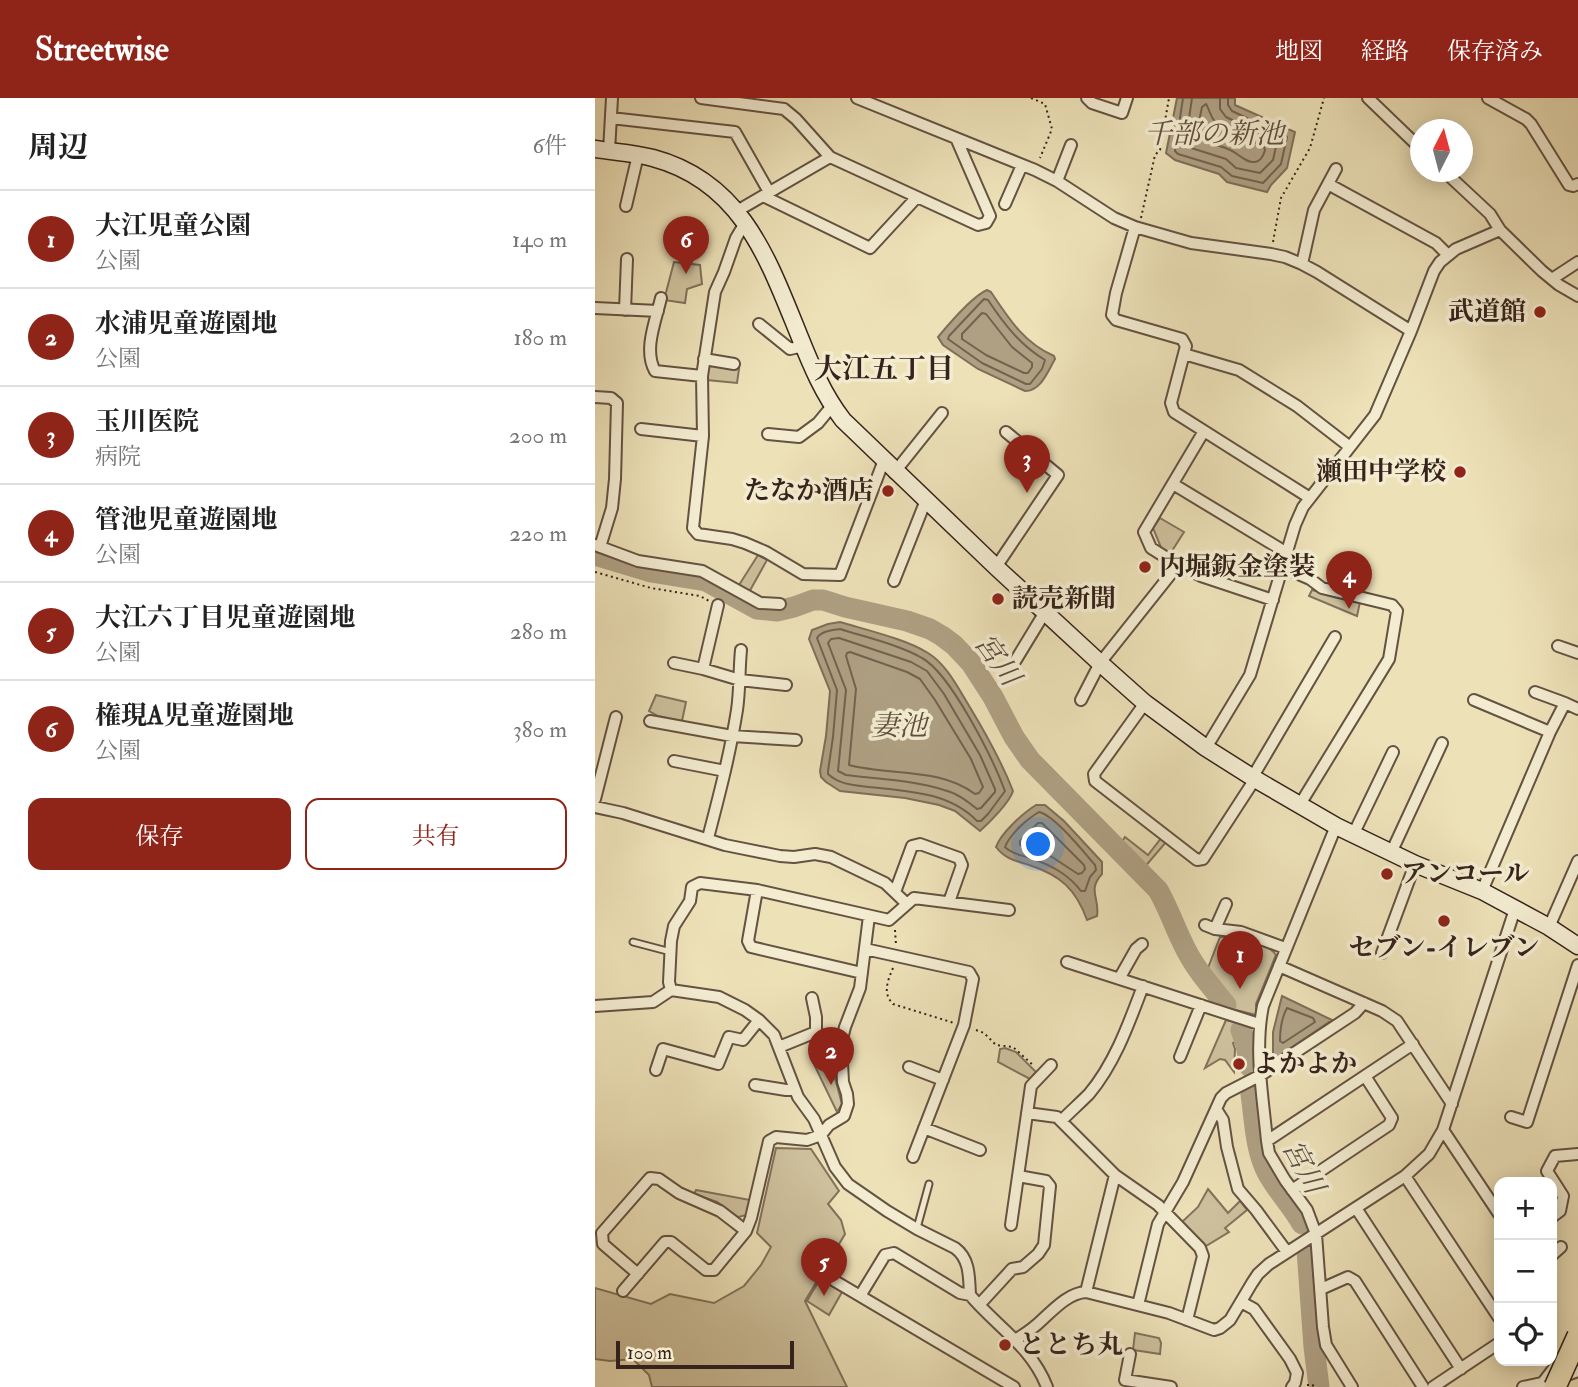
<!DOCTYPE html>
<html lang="ja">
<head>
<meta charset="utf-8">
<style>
  body { margin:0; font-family:"IM FELL Double Pica","Noto Serif JP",serif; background:#f2f2f2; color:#222 }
  .controls { position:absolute; right:21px; bottom:21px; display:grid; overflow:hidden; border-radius:14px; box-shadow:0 4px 18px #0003 }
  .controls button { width:63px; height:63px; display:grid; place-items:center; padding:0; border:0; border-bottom:2px solid #e0e0e0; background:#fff; color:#222; font:35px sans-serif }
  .compass { position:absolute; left:815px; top:21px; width:63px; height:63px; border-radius:50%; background:#fff; box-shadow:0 4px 18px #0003; rotate:6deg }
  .scale { position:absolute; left:21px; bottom:18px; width:178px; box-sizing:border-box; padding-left:7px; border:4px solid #36231b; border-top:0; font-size:19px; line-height:24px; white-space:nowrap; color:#36231b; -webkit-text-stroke:5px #f3ecd1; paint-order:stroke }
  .you { position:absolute; left:444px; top:747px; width:24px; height:24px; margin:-18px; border:5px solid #fff; border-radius:50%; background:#1a73e8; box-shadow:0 0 0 10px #1a73e833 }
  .badge { display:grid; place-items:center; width:46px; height:46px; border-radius:50%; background:#8f2418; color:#fff; font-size:23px; font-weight:700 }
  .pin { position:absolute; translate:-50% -58px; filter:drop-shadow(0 2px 4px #0008) }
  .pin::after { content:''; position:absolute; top:37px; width:24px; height:21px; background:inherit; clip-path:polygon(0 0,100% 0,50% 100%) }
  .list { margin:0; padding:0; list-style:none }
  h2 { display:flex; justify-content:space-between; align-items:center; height:91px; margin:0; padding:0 28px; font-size:30px }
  h2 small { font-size:23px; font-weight:400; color:#767676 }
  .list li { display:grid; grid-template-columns:46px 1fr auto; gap:21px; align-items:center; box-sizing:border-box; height:98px; padding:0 28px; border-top:2px solid #e0e0e0 }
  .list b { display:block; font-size:26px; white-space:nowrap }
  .list p { margin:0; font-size:23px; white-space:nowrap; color:#767676 }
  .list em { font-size:23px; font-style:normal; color:#767676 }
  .actions { display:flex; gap:14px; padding:21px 28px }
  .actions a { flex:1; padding:16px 0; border:2px solid #8f2418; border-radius:14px; text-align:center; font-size:24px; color:#8f2418 }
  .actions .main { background:#8f2418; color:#fff }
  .icon { flex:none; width:38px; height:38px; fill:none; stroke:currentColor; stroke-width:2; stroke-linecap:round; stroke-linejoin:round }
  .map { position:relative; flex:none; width:983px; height:1289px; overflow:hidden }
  header { display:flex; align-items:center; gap:42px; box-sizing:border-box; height:98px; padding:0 35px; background:#8f2418; color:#fff }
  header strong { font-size:33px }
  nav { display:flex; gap:38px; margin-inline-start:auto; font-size:24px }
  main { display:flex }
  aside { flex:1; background:#fff }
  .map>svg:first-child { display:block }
  .green { fill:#cec19d; stroke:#82725c; stroke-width:2 }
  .water { fill:#afa083; stroke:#7f6e59; stroke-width:2 }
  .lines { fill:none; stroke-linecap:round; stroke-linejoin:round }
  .shore { stroke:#72624f; stroke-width:2 }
  .river { stroke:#afa083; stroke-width:21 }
  .lane-casing { stroke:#645242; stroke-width:9 }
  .street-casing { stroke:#645242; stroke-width:14 }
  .secondary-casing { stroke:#36231b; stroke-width:19 }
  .path { stroke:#36231b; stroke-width:2; stroke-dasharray:2 3.5; stroke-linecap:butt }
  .lane { stroke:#f3ecd1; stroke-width:5 }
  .street { stroke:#f3ecd1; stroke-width:10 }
  .secondary { stroke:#f3ecd1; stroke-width:16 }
  .highway-bridge-casing { stroke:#36231b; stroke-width:24; stroke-linecap:butt }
  .highway-bridge { stroke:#ede1b8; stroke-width:21 }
  .poi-dot { fill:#8f2418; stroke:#f3ecd1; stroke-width:2.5 }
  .labels { text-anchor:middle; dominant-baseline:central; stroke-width:7; stroke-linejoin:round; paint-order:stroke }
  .poi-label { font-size:26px; font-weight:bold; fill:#36231b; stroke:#f3ecd1; text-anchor:start }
  .water-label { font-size:28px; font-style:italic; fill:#604f3f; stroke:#f3ecd1 }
  .neighbourhood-label { font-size:28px; font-weight:bold; fill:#36231b; stroke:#f3ecd1 }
</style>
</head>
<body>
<header>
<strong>Streetwise</strong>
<nav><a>地図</a><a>経路</a><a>保存済み</a></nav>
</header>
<main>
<aside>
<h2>周辺<small>6件</small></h2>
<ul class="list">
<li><span class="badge">1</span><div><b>大江児童公園</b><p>公園</p></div><em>140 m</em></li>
<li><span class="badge">2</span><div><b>水浦児童遊園地</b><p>公園</p></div><em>180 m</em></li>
<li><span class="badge">3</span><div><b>玉川医院</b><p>病院</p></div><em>200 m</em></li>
<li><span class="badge">4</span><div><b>管池児童遊園地</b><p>公園</p></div><em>220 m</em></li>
<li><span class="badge">5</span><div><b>大江六丁目児童遊園地</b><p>公園</p></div><em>280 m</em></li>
<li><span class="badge">6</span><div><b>権現A児童遊園地</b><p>公園</p></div><em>380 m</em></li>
</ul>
<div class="actions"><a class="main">保存</a><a>共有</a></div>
</aside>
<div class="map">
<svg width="983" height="1289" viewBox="0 0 983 1289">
  <rect width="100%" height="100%" fill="#ede1b8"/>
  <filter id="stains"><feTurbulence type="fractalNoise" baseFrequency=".00286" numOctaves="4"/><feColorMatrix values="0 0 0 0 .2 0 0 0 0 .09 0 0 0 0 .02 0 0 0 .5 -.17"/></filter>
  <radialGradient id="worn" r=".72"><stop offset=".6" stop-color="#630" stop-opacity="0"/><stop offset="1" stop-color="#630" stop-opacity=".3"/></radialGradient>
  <path class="green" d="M79 164 105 167 107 186 92 191 90 205 69 202Z
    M114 266 144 271 142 285 112 282Z
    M565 420 589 434 575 456 567 452 558 430Z
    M163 457 172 462 153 496 144 487Z
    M717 492 765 504 762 518 714 498Z
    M61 597 91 604 87 623 63 618 54 613Z
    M530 739 553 757 567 739 572 743 548 771 523 749Z
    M625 839C641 840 672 843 681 857L661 906V917L637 911 611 875Z
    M631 922 639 924 646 941 638 945 640 951 639 974 630 962 625 961 610 970Z
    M240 949V980L247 1006 242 1014 216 960Z
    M410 950 421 954 441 974 435 981 403 964 405 951Z
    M181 1050 216 1051 244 1093 233 1106 246 1122 250 1136 210 1203 252 1289H57L54 1277 38 1261 15 1263 0 1261V1190L56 1206 75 1196 119 1205 149 1188 166 1167 176 1149 162 1135Z
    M613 1091 633 1115 645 1103 652 1112 630 1130 634 1134 611 1148 587 1124 603 1109Z
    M101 1092 155 1102 152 1117 143 1119 122 1104 99 1096Z
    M225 1181 247 1194 234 1217 212 1203Z
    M540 1235 564 1240 566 1245 565 1256 538 1252Z"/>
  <path class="water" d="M582 0H640V7L700 34 692 70 676 87 672 94 632 84 624 76 580 62 571 55Z
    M392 192 396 194C414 221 429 245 459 258L460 261C453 273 446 293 430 293L383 271 348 247 343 239C353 227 378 198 392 192Z
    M245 524C271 532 311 541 333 555 351 566 362 588 373 606 390 634 406 662 418 693 415 704 394 725 385 733L360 713 344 707 310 700 245 693 231 684 226 679 225 673 231 638 235 593 214 541 217 532 233 526Z
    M441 707H450L469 723 507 764V776C492 792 505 800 502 818L492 822C481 791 465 777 434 767 421 763 410 761 401 749 406 735 428 715 441 707Z
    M687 898 737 922 678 962V934Z"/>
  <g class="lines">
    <path class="shore" d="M588 0 580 53 583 56 626 69 637 78 668 85 686 66 692 39 637 13 633 7V0
      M597 0 590 48 631 61 641 70 665 75 678 62 682 44 631 19 625 11V0
      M611 6C614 11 615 16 618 21 627 34 655 42 669 49L670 52C669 56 666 63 660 64 650 65 643 55 635 52 625 47 613 45 602 41L601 38 607 9Z
      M389 201 393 202C409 226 425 247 450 262L447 271 435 286H431L387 265 353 241 354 238Z
      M387 215 391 216 417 249 437 265V269L433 275H429L391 257 367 241V236Z
      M245 531C270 539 305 547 327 560 356 576 398 661 410 693L393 716 386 723H382C354 694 312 693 274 689 259 687 245 687 233 676V673L238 639 242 592 222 540C226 533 237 532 245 531Z
      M244 540 316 564 332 573 349 596 385 657 400 691V694L386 710 382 711C372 703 362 695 349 692 318 682 283 681 251 677L243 673 251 592 233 545 236 541Z
      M255 554 312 574 325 581 340 602 376 661 388 689 384 695 380 696C344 669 295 678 254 667L261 591 251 558 252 555Z
      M444 714C460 718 488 753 500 767L501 772 495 779 490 793H486C473 776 456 767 435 760 426 757 417 756 410 749 415 736 432 721 444 714Z
      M443 725H447L489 767 490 771 487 775 483 776 457 759 425 747V743Z
      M692 910 718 920 720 924 688 945 685 943C685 932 687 919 692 910Z"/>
    <path class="river" d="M0 457 56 474 111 483 162 511 182 513 199 509 218 502H228L250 509 312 523 335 531 347 538 359 547 376 565 398 599 419 639 435 662 563 792C577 816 584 844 600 867 609 881 621 894 631 907
      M646 932 651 947 655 969
      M656 997C660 1023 660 1052 673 1076 683 1094 697 1108 707 1126
      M712 1152 719 1249 724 1289"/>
    <defs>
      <path id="lane" d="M38 844 76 854
        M322 1130 334 1086"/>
      <path id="street" d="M106 0 189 11 201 21 235 59 383 127 391 125 395 118 361 40
        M262 0 440 72 462 83 519 120 540 129 596 145 676 156 690 159 707 166 722 174 816 233
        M492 0 497 5 527 15 532 0
        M773 0 825 50
        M893 0 931 21 936 26 974 87 978 88 983 86
        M16 20 140 34 174 94
        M14 53 17 0
        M850 74 895 116 905 132
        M462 83 476 47
        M733 86 841 145 853 157
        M168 98 275 150 322 99
        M410 106 427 67
        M31 108 43 57
        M142 113 235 59
        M150 125 141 140 129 174 120 194 107 278 108 338 98 430 103 436 137 441 150 445 171 454 208 476 245 477 289 362
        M540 129 521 195 517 217 521 222 587 241 591 248 576 305 579 314 715 400
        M707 166 719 112 741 71
        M957 181 983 164
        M66 200C61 222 48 252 60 273L107 278
        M0 210 63 213
        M30 212 32 161
        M164 226 195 251 209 248
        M589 256 644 272 702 308 755 349
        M109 261 139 266
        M0 299 16 300 22 305 20 381 17 410 5 449
        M46 331 108 338
        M609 333 549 434 556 450 583 467 606 478 678 502
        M173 336 204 339 223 325 237 308
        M299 375 347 315
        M578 386 692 455
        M0 447 43 463 107 473 165 505 185 506
        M401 469 463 377 411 334
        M687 469 715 481 727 490 797 507 802 513 794 561 704 708
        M299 483 331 402
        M963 548 983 555
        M79 565 108 571 145 582 191 587
        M419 565 450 514
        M108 571 123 507
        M940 594 970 605
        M486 602 505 565 583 467
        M879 602 955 634
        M550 605 499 676 500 683 602 762 608 761 660 681
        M55 623 137 638 201 642
        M611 650 655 577 700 427 708 409 780 317 816 233 839 173 845 164 861 151 905 132 947 173 964 187 983 198
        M79 663 130 673
        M657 680 740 539
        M0 701 21 619
        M0 709 28 715 130 747 185 758 199 759 220 756 236 759 290 785 312 806
        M741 728 668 908C659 952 668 999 672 1043L674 1055 690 1082 712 1112 721 1136 728 1229 731 1247 757 1289
        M758 737 798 654
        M113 740C124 698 135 656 142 612 145 592 144 572 146 552
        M796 755 847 645
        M162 792 153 843 156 849 267 875
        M887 793 955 634 970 605 983 611
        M300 794 317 748 325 746 364 760 367 767 354 804
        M610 827 620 831 646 834 690 850
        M954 829 983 763
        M620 831 631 806
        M270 851 374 874 378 881 369 927 318 1059
        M787 855 820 766
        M472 864 664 926
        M684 868 787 913 802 923 857 1006
        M524 881 541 851 547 846
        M76 892 74 884 76 843 79 828 95 803 97 789 105 785 162 792 294 822 319 800 414 812
        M0 908 58 904 76 892 124 899 150 912 164 922 179 937 203 999 219 1021 240 1069 253 1086 292 1113 322 1131 360 1150C375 1161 374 1179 375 1197 402 1229 436 1248 452 1289
        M184 949 221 934V919L217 900
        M585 959 606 907
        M314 969 348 982
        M61 972 68 951 123 966 134 939 148 942 164 922
        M160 987 191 992H200
        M621 1011 628 1022 632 1049 643 1091 661 1112 692 1154
        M432 1015 462 1019 520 1077 563 1107 605 1150 608 1158 592 1222
        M916 1019 932 1024 983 867
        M466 1023C475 1014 485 1005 494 996 520 965 534 925 548 888
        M329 1030 385 1052
        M848 1032 904 1116
        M672 1043 818 946
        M810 1078 904 1220
        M697 1092 794 1027 797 1020 770 978
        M761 1110 866 1271
        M957 1119 965 1113 968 1098 952 1073 960 1058 983 1056
        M416 1127 436 988 456 967
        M957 1157 966 1149
        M43 1176 8 1146 7 1135 55 1080 64 1081 84 1095 125 1113 151 1133
        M233 1179 419 1289
        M726 1191 753 1179 760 1183 828 1289
        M28 1193 70 1144H76L111 1172H119L151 1133 156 1120 174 1043 181 1039 212 1042 226 1037 234 1027 249 1018 253 1006 252 996 248 984 246 945 250 929 265 890 274 818
        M491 1194 520 1077
        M265 1198 290 1157 299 1155 365 1195 375 1197
        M646 1204 659 1211 695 1261 702 1275 700 1285 697 1289
        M384 1207 417 1171 428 1169 443 1156 449 1147 455 1088 451 1083 423 1078
        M543 1207 563 1126 588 1084 626 1000 631 995 666 977 760 915 769 905
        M420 1242C430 1236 440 1229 448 1221 460 1210 474 1195 491 1194L574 1215 619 1232 625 1230 635 1222 657 1185 663 1176 674 1166 810 1078 834 1056 848 1032 920 811
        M535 1256 530 1282 576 1289
        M949 1283 962 1266
        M838 1289 904 1245
        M928 1289 956 1283 983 1273"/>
      <path id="secondary" d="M0 51C19 54 39 55 58 60 147 84 173 161 204 237 216 267 228 296 248 322L401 469 505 565 550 605 611 650 660 681 741 728 820 766 887 793 954 829 983 848"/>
    </defs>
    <use href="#lane" class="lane-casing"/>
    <use href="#street" class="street-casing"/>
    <use href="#secondary" class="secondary-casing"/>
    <path class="path" d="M436 0 450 6 457 31 445 60
      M546 120 560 57 565 52 574 0
      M678 144 686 100 715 50 729 0
      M0 474 56 490 105 498 114 503
      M300 832 301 847
      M298 870C293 882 287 895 298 906L359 925
      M381 932 389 935 401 947 418 949 439 968
      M712 1287H718V1289"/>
    <use href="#lane" class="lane"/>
    <use href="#street" class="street"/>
    <use href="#secondary" class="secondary"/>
    <defs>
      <path id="highway-bridge" d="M960 1289 983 1238"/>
    </defs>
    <use href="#highway-bridge" class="highway-bridge-casing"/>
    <use href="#highway-bridge" class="highway-bridge"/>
  </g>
  <g class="poi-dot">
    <circle cx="945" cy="214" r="7"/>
    <circle cx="865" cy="374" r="7"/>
    <circle cx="293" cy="393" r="7"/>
    <circle cx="550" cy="469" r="7"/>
    <circle cx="403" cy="501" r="7"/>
    <circle cx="792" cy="776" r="7"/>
    <circle cx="849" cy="823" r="7"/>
    <circle cx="644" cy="966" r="7"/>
    <circle cx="410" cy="1247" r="7"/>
  </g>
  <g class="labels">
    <g class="poi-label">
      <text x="931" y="214" text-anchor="end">武道館</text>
      <text x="851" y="374" text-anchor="end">瀬田中学校</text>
      <text x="279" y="393" text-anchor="end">たなか酒店</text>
      <text x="564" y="469">内堀鈑金塗装</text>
      <text x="417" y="501">読売新聞</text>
      <text x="806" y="776">アンコール</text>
      <text x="849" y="850" text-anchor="middle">セブン-イレブン</text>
      <text x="658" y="966">よかよか</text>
      <text x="424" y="1247">ととち丸</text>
    </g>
    <g class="water-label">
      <text x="619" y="36">千部の新池</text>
      <text transform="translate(402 562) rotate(54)">宮川</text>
      <text x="304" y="628">妻池</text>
      <text transform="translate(708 1069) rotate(62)">宮川</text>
    </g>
    <g class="neighbourhood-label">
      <text x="289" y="271">大江五丁目</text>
    </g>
  </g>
  <rect width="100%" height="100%" filter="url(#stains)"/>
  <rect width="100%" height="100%" fill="url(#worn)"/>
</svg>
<div class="controls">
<button>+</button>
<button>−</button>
<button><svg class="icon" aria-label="locate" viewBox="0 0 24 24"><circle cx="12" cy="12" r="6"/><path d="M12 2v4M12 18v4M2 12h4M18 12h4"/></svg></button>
</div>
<svg class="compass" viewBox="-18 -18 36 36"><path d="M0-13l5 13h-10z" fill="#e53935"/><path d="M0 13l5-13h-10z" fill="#767676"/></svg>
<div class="scale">100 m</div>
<div class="you"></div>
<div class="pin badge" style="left:645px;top:891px">1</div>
<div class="pin badge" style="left:236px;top:987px">2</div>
<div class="pin badge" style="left:432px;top:395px">3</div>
<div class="pin badge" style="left:754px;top:511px">4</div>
<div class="pin badge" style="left:229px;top:1198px">5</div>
<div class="pin badge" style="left:91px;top:176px">6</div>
</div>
</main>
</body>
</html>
